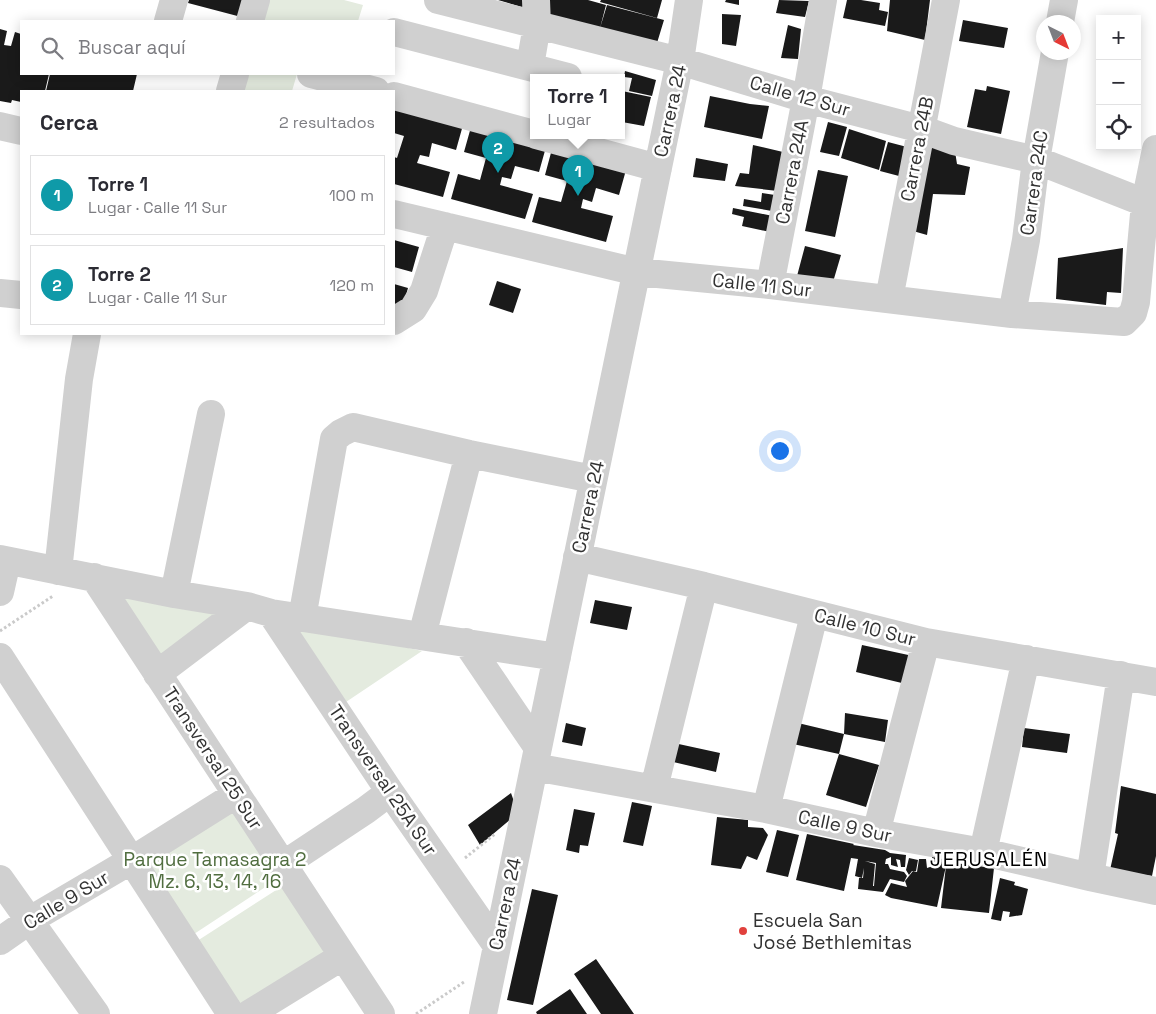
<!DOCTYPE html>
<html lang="es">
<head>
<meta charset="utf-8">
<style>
  body { margin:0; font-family:"Space Grotesk",sans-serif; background:#f2f2f3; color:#2b2b33 }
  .controls { position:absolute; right:15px; top:15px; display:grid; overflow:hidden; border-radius:0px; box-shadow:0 2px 12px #0003 }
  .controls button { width:45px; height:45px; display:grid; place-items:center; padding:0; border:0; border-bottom:1px solid #e1e1e2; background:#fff; color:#2b2b33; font:25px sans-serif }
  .compass { position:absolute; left:1036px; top:15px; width:45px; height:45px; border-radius:50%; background:#fff; box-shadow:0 2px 12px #0003; rotate:138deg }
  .you { position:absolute; left:779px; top:450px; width:18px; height:18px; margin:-12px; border:4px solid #fff; border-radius:50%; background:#1a73e8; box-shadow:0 0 0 8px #1a73e833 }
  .badge { display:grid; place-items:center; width:32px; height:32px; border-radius:50%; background:#0b8043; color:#fff; font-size:16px; font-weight:700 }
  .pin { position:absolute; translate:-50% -41px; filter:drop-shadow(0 1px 2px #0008) }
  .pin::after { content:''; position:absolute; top:26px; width:18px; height:15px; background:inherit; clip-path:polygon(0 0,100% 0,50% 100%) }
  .popup { position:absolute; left:530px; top:74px; width:95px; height:65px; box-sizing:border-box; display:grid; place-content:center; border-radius:0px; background:#fff; filter:drop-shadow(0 1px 4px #0005); font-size:16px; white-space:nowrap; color:#7c7c81 }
  .popup b { font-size:19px; color:#2b2b33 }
  .popup::after { content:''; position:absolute; left:50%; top:100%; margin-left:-10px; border:10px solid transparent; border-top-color:#fff }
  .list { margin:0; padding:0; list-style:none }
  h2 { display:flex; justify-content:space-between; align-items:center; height:65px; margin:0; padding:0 20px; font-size:21px }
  h2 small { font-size:16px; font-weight:400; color:#7c7c81 }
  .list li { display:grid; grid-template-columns:32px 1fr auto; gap:15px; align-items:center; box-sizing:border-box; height:80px; margin:0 10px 10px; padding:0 10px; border:1px solid #e1e1e2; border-radius:0px }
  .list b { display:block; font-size:19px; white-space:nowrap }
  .list p { margin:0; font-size:16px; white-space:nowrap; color:#7c7c81 }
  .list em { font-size:16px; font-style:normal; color:#7c7c81 }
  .icon { flex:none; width:28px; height:28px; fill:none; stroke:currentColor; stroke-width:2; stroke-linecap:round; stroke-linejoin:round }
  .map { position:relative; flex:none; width:1156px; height:1014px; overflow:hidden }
  .search { position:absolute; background:#fff; box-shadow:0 2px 12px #0003; left:20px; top:20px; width:375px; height:55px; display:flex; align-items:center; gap:12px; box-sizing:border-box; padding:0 18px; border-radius:0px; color:#7c7c81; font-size:19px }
  .panel { position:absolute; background:#fff; box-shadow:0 2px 12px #0003; left:20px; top:90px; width:375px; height:245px; border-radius:0px }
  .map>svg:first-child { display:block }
  .green { fill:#e4ebdf }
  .building { fill:#1a1a1a; fill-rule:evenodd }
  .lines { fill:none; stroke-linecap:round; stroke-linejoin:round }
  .path { stroke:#cacaca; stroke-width:3; stroke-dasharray:2.5 2.5; stroke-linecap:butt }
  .minor { stroke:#d0d0d0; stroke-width:28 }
  .poi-dot { fill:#e1413d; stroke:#fff; stroke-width:2 }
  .labels { text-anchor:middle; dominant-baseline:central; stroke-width:5; stroke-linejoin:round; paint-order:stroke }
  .street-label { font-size:19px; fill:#333; stroke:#fff }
  .park-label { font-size:19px; fill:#516e40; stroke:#fff }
  .poi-label { font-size:19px; fill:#333; stroke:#fff; text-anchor:start }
  .neighbourhood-label { font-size:20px; letter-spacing:1px; fill:#000; stroke:#fff }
</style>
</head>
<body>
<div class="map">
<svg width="1156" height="1014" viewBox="0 0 1156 1014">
  <rect width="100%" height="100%" fill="#fff"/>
  <path class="green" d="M269 0H344L363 5 358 21H264Z
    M243 74H297L292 91H238Z
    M113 587 237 608 161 664Z
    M287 621 422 651 343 704Z
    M239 804 285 874 191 936 145 866Z
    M284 885 331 955 239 1013 194 943Z"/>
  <path class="building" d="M189 0H250L245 18 188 3Z
    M498 0H528L525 8Z
    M546 0H588L606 5 600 28 543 13Z
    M601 0H662L657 18 600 2Z
    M726 0H739V5L725 2Z
    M779 0 809 1 805 17 776 13Z
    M847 0H861L880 3 879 10 888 12 885 26 843 18Z
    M890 0H930L925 40 887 31Z
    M607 5 664 20 657 43 600 28Z
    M722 14 741 15 736 46 722 44Z
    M963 20 1008 28 1004 48 959 41Z
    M788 25 801 29 798 59 781 58Z
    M0 29 7 31 4 45 11 46 15 32 21 34V74H49L45 91H21V102L12 100 11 103 0 101Z
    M625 71 656 80 652 96 629 91 632 78 624 77Z
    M50 74H137L133 91H46Z
    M987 86 1010 91 1001 134 967 127 975 89 986 91Z
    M622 91 651 97 644 126 622 122Z
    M710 96 750 104 769 106 762 139 704 127Z
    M394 106 463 125 456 150 432 143 429 157 420 155 417 163 450 172 443 197 394 184V157L397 158 404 136 394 133Z
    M828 122 847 127 839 156 820 152Z
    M471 127 546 147 539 172 515 166 511 179 502 177 500 185 533 194 525 219 451 199 458 174 480 180 486 158 464 152Z
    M849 129 886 141 879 170 841 158Z
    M888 142 907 147 899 176 880 171Z
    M753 145 783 152 778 191 735 186 740 173 749 174Z
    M954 145 957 164 970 167 965 195 933 194 927 235 913 231 925 147Z
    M552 149 626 170 619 195 596 188 592 202 583 199 581 208 613 216 606 242 532 222 539 197 561 202 567 181 545 175Z
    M696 158 728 164 725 181 693 177Z
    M818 170 848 176 835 237 805 231Z
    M762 193 775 195 772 211 743 206 744 199 761 202Z
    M733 208 773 216 770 232 742 226 744 217 732 214Z
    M394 240 419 247 412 272 394 267Z
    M805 246 841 255 833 282 797 276Z
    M1123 248 1121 293 1107 292 1106 305 1056 299 1058 258Z
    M497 281 521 289 513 313 489 305Z
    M394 284 408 288 401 313 394 311Z
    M595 600 632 607 627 630 590 623Z
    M862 645 913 656 906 684 856 672Z
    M845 713 888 720 885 742 844 734 839 754 793 744 798 723 844 734Z
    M566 723 586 728 582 746 562 742Z
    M1024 728 1070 734 1067 753 1022 747Z
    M674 743 720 753 716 772 669 761Z
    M839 754 879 765 866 807 826 795Z
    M1121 786 1156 794V856L1152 876 1110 870 1118 834 1115 833Z
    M511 793 518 813 480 845 468 825Z
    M632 802 652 806 643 846 623 842Z
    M574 809 595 813 588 846 580 845 579 853 566 850Z
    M717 817 748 820V827L763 828 768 835 757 860 747 856 741 869 711 865Z
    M777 830 799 835 788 877 766 872Z
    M807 834 854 844 853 845 885 850 890 853 906 855 905 867H901L900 860 896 859 898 867 891 865V857L886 859 885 864H888L890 869 904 872 907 876 904 882 890 879 883 892 858 889 859 878H863L864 868 862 878 855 876 858 859 851 858 844 891 796 880ZM865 861 876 863 874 886H873L875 864Z
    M933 853 946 856 945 859 947 860V862L994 868 989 913 941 908 946 866 937 907 891 898 885 895 891 883 907 887 905 881 913 871 917 872 919 859H926L927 868 930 867Z
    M909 858 918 860 916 871H911H912L909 875 906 870Z
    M1000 878 1015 882 1014 885 1028 889 1022 915 1009 917 1010 912 1003 911 1001 921 991 919Z
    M532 889 558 895 533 1005 507 1000Z
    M596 959 634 1014H601L574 974Z
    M570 989 587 1014H537L536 1012Z"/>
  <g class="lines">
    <path class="path" d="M0 631 53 596
      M465 858 495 834
      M416 1014 464 982"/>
    <path class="minor" d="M438 0 680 61 806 99 921 129 954 141 1036 160 1145 203 1156 209
      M168 21 174 0
      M250 21 256 0
      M1060 22 1064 0
      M394 32 568 77
      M530 66 537 25 536 0
      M311 74 376 91
      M230 91 235 74
      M394 96 534 134
      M0 126 21 131
      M536 135 658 168
      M394 214 637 272 770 285 1012 314 1124 322 1133 313 1136 302 1145 203 1156 149
      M770 285 806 99 823 0
      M0 293 21 295
      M889 299 946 0
      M1012 314 1026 240 1036 160 1055 52
      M394 321 413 309 424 291 445 226
      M577 557 704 586 926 642 1156 682
      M0 559 174 594 247 606 271 613 557 657
      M58 571 79 379 87 334
      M94 577 381 1014
      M0 592 7 561
      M174 594 211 414
      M271 613 390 792 497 946
      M302 618 334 439 341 433 353 427 469 454 593 479
      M422 636 469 454
      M466 642 538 748
      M0 657 231 1014
      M157 674 247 606
      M534 767 766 809 876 833 983 852 1090 877 1156 891
      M654 788 704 586
      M766 809 814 615
      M876 833 926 642
      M983 852 1026 659
      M283 865 366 810 390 792
      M1090 877 1121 675
      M0 879 96 1014
      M0 941 30 920 132 860 237 794
      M249 1014 343 956
      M483 1014 680 61 689 0"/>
  </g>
  <circle class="poi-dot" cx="743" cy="931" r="5"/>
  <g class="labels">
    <g class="street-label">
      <text transform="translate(800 96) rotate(16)">Calle 12 Sur</text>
      <text transform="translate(670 111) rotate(-78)">Carrera 24</text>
      <text transform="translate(917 149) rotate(-79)">Carrera 24B</text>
      <text transform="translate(792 172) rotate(-79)">Carrera 24A</text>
      <text transform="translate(1034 183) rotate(-82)">Carrera 24C</text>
      <text transform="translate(762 285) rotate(6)">Calle 11 Sur</text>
      <text transform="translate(588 507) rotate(-78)">Carrera 24</text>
      <text transform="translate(865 627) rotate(14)">Calle 10 Sur</text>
      <text transform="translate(213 758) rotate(57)">Transversal 25 Sur</text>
      <text transform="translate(383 780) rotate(56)">Transversal 25A Sur</text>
      <text transform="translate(845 826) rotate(12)">Calle 9 Sur</text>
      <text transform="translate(66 900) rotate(-31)">Calle 9 Sur</text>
      <text transform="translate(505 904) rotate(-78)">Carrera 24</text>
    </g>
    <g class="park-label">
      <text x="215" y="859">Parque Tamasagra 2<tspan x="215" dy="22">Mz. 6, 13, 14, 16</tspan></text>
    </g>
    <g class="poi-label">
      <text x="753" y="920">Escuela San<tspan x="753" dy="22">José Bethlemitas</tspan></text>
    </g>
    <g class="neighbourhood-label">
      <text x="989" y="859">JERUSALÉN</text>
    </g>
  </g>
</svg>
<div class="controls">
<button>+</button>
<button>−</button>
<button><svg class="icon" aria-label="locate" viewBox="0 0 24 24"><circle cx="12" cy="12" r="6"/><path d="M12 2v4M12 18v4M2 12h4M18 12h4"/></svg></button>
</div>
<svg class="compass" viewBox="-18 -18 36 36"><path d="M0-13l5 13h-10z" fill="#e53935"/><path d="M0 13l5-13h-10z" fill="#7c7c81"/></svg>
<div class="you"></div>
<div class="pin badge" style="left:578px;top:196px;background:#0f9aa8">1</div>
<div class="popup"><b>Torre 1</b>Lugar</div>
<div class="pin badge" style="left:498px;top:173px;background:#0f9aa8">2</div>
<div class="search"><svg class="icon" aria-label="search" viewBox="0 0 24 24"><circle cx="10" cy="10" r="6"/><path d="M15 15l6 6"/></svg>Buscar aquí</div>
<section class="panel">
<h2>Cerca<small>2 resultados</small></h2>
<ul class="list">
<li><span class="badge" style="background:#0f9aa8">1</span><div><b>Torre 1</b><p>Lugar · Calle 11 Sur</p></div><em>100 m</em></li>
<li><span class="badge" style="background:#0f9aa8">2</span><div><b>Torre 2</b><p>Lugar · Calle 11 Sur</p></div><em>120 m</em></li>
</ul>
</section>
</div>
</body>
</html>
